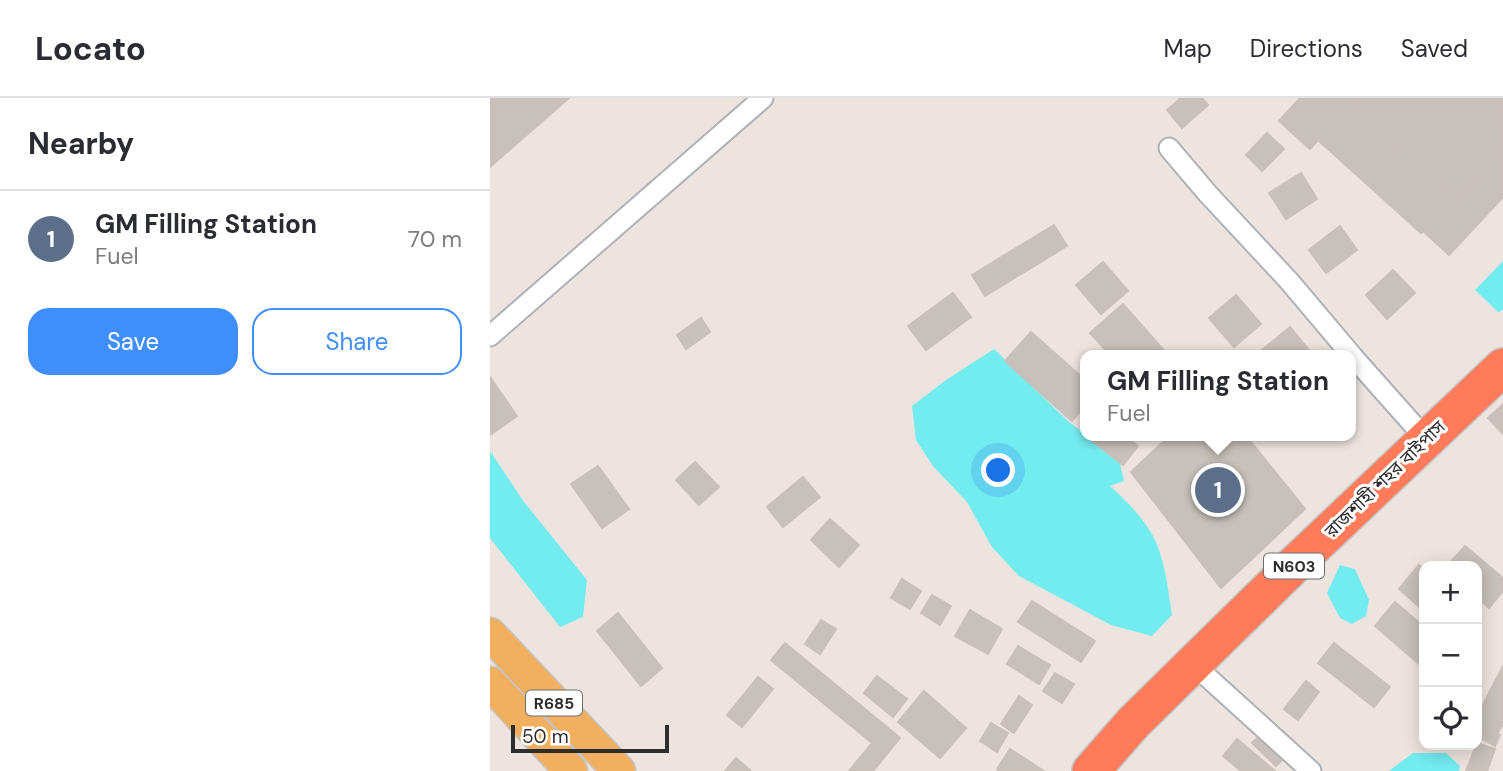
<!DOCTYPE html>
<html lang="en">
<head>
<meta charset="utf-8">
<style>
  body { margin:0; font-family:"DM Sans","Noto Sans Bengali",sans-serif; background:#f2f2f3; color:#2b2b33 }
  .controls { position:absolute; right:21px; bottom:21px; display:grid; overflow:hidden; border-radius:14px; box-shadow:0 4px 18px #0003 }
  .controls button { width:63px; height:63px; display:grid; place-items:center; padding:0; border:0; border-bottom:2px solid #e1e1e2; background:#fff; color:#2b2b33; font:35px sans-serif }
  .scale { position:absolute; left:21px; bottom:18px; width:158px; box-sizing:border-box; padding-left:7px; border:4px solid #2d2d2d; border-top:0; font-size:19px; line-height:24px; white-space:nowrap; color:#2d2d2d; -webkit-text-stroke:5px #fff; paint-order:stroke }
  .you { position:absolute; left:509px; top:373px; width:24px; height:24px; margin:-18px; border:5px solid #fff; border-radius:50%; background:#1a73e8; box-shadow:0 0 0 10px #1a73e833 }
  .badge { display:grid; place-items:center; width:46px; height:46px; border-radius:50%; background:#3f8efc; color:#fff; font-size:23px; font-weight:700 }
  .pin { position:absolute; translate:-50% -50%; border:4px solid #fff; box-shadow:0 2px 7px #0006 }
  .popup { position:absolute; left:590px; top:252px; width:276px; height:91px; box-sizing:border-box; display:grid; place-content:center; border-radius:14px; background:#fff; filter:drop-shadow(0 2px 5px #0005); font-size:23px; white-space:nowrap; color:#7c7c81 }
  .popup b { font-size:26px; color:#2b2b33 }
  .popup::after { content:''; position:absolute; left:50%; top:100%; margin-left:-14px; border:14px solid transparent; border-top-color:#fff }
  .list { margin:0; padding:0; list-style:none }
  h2 { display:flex; justify-content:space-between; align-items:center; height:91px; margin:0; padding:0 28px; font-size:30px }
  h2 small { font-size:23px; font-weight:400; color:#7c7c81 }
  .list li { display:grid; grid-template-columns:46px 1fr auto; gap:21px; align-items:center; box-sizing:border-box; height:98px; padding:0 28px; border-top:2px solid #e1e1e2 }
  .list b { display:block; font-size:26px; white-space:nowrap }
  .list p { margin:0; font-size:23px; white-space:nowrap; color:#7c7c81 }
  .list em { font-size:23px; font-style:normal; color:#7c7c81 }
  .actions { display:flex; gap:14px; padding:21px 28px }
  .actions a { flex:1; padding:16px 0; border:2px solid #3f8efc; border-radius:21px; text-align:center; font-size:24px; color:#3f8efc }
  .actions .main { background:#3f8efc; color:#fff }
  .icon { flex:none; width:38px; height:38px; fill:none; stroke:currentColor; stroke-width:2; stroke-linecap:round; stroke-linejoin:round }
  .map { position:relative; flex:none; width:1013px; height:673px; overflow:hidden }
  header { display:flex; align-items:center; gap:42px; box-sizing:border-box; height:98px; padding:0 35px; background:#fff; border-bottom:2px solid #e1e1e2 }
  header strong { font-size:33px }
  nav { display:flex; gap:38px; margin-inline-start:auto; font-size:24px }
  main { display:flex }
  aside { flex:1; background:#fff }
  .map>svg:first-child { display:block }
  .water { fill:#73ecf0 }
  .building { fill:#c7c0bb; stroke:#cac0b9; stroke-width:2 }
  .lines { fill:none; stroke-linecap:round; stroke-linejoin:round }
  .street-casing { stroke:#adb2b9; stroke-width:23 }
  .primary-casing { stroke:#c4c4c4; stroke-width:35 }
  .highway-casing { stroke:#c4c4c4; stroke-width:40 }
  .street { stroke:#fff; stroke-width:19 }
  .primary { stroke:#f2af60; stroke-width:32 }
  .highway { stroke:#ff7b5a; stroke-width:37 }
  .labels { text-anchor:middle; dominant-baseline:central; stroke-width:6; stroke-linejoin:round; paint-order:stroke }
  .shield { fill:#fff; stroke:#6c6c6c; stroke-width:2 }
  .shield-label { font-size:16px; font-weight:bold; fill:#2d2d2d }
  .street-label { font-size:18px; fill:#2d2d2d; stroke:#fff }
</style>
</head>
<body>
<header>
<strong>Locato</strong>
<nav><a>Map</a><a>Directions</a><a>Saved</a></nav>
</header>
<main>
<aside>
<h2>Nearby<small></small></h2>
<ul class="list">
<li><span class="badge" style="background:#5c6f8a">1</span><div><b>GM Filling Station</b><p>Fuel</p></div><em>70 m</em></li>
</ul>
<div class="actions"><a class="main">Save</a><a>Share</a></div>
</aside>
<div class="map">
<svg width="1013" height="673" viewBox="0 0 1013 673">
  <rect width="100%" height="100%" fill="#eee4df"/>
  <path class="water" d="M1013 163V212L1008 214 985 192Z
    M504 251 579 324 629 362 634 383 620 388C636 403 652 418 663 438 675 461 678 492 682 517L662 538 621 527 529 478 502 449 477 404 443 368 426 342 422 308 456 282Z
    M0 353 34 404 97 482 93 519 70 529 0 440Z
    M850 467 865 471 879 502 876 518 862 526 850 520 837 495Z
    M923 655H956L970 668 969 673H899Z"/>
  <path class="building" d="M0 0H79L0 69Z
    M691 0H712L718 7 692 30 677 12Z
    M810 0H873L862 13 968 102 1013 49V99L959 157 933 133 931 135 828 42 820 51 789 23Z
    M873 0H984L1013 25V49L968 102 862 13Z
    M984 0H1013V25Z
    M777 35 794 51 772 73 756 57Z
    M811 75 827 101 796 121 779 95Z
    M564 127 577 148 495 198 482 177Z
    M850 128 867 152 836 175 819 152Z
    M613 164 638 193 611 216 586 187Z
    M903 172 925 195 897 221 876 197Z
    M463 195 481 219 436 252 418 228Z
    M746 197 771 226 744 249 719 220Z
    M633 206 678 257H620L600 235Z
    M211 220 220 234 196 251 187 237Z
    M800 229 823 257H766Z
    M541 234 595 282V308L582 323 515 263Z
    M0 279 27 318 0 337Z
    M1013 306V336L998 320Z
    M596 338H636L648 348 633 367Z
    M679 338H756L815 411 731 490 641 374Z
    M205 364 229 389 209 407 186 382Z
    M108 368 139 411 112 430 81 386Z
    M313 379 330 399 293 429 277 409Z
    M340 421 369 447 349 469 321 442Z
    M975 448 1013 480V493L999 510 987 499V468H957Z
    M929 467 934 471V513L909 491Z
    M412 481 431 493 420 511 401 500Z
    M442 497 461 508 450 527 431 515Z
    M542 503 605 543 591 564 528 524Z
    M905 504 934 529V560L929 566 885 528Z
    M480 512 512 531 498 556 465 538Z
    M128 515 172 570 151 588 107 533Z
    M331 522 346 531 330 556 315 546Z
    M295 545 410 640 383 673H359L382 645 281 562Z
    M844 545 900 589 884 609 828 565Z
    M528 548 560 567 549 586 517 566Z
    M1013 568V626L1007 636 1010 637 1005 648 987 638V618Z
    M565 575 584 586 572 605 553 593Z
    M387 578 417 601 403 619 374 595Z
    M268 579 283 591 252 629 237 617Z
    M816 583 829 594 808 622 794 611Z
    M434 593 476 630 450 660 408 624Z
    M529 598 542 607 524 635 511 626Z
    M501 625 518 635 507 654 490 643Z
    M777 630 801 653 786 668 762 645Z
    M747 641 785 673H751L733 658Z
    M987 645 1005 651 997 673H976Z
    M520 651 554 673H509L507 671Z
    M246 660 260 672 259 673H235Z"/>
  <g class="lines">
    <defs>
      <path id="street" d="M679 50 718 96 799 183 864 260 936 341
        M0 238 273 0
        M703 566 821 673"/>
      <path id="primary" d="M0 536 129 673
        M0 585 81 673"/>
      <path id="highway" d="M601 673 643 625 703 566 803 468 1013 269"/>
    </defs>
    <use href="#street" class="street-casing"/>
    <use href="#primary" class="primary-casing"/>
    <use href="#highway" class="highway-casing"/>
    <use href="#street" class="street"/>
    <use href="#primary" class="primary"/>
    <use href="#highway" class="highway"/>
  </g>
  <g class="labels">
    <g class="shield">
      <rect x="774" y="455.5" width="60" height="25" rx="5"/>
      <rect x="36" y="592.5" width="56" height="25" rx="5"/>
    </g>
    <g class="shield-label">
      <text x="804" y="468">N603</text>
      <text x="64" y="605">R685</text>
    </g>
    <g class="street-label">
      <text transform="translate(895 381) rotate(-44)">রাজশাহী শহর বাইপাস</text>
    </g>
  </g>
</svg>
<div class="controls">
<button>+</button>
<button>−</button>
<button><svg class="icon" aria-label="locate" viewBox="0 0 24 24"><circle cx="12" cy="12" r="6"/><path d="M12 2v4M12 18v4M2 12h4M18 12h4"/></svg></button>
</div>
<div class="scale">50 m</div>
<div class="you"></div>
<div class="pin badge" style="left:728px;top:392px;background:#5c6f8a">1</div>
<div class="popup"><b>GM Filling Station</b>Fuel</div>
</div>
</main>
</body>
</html>
